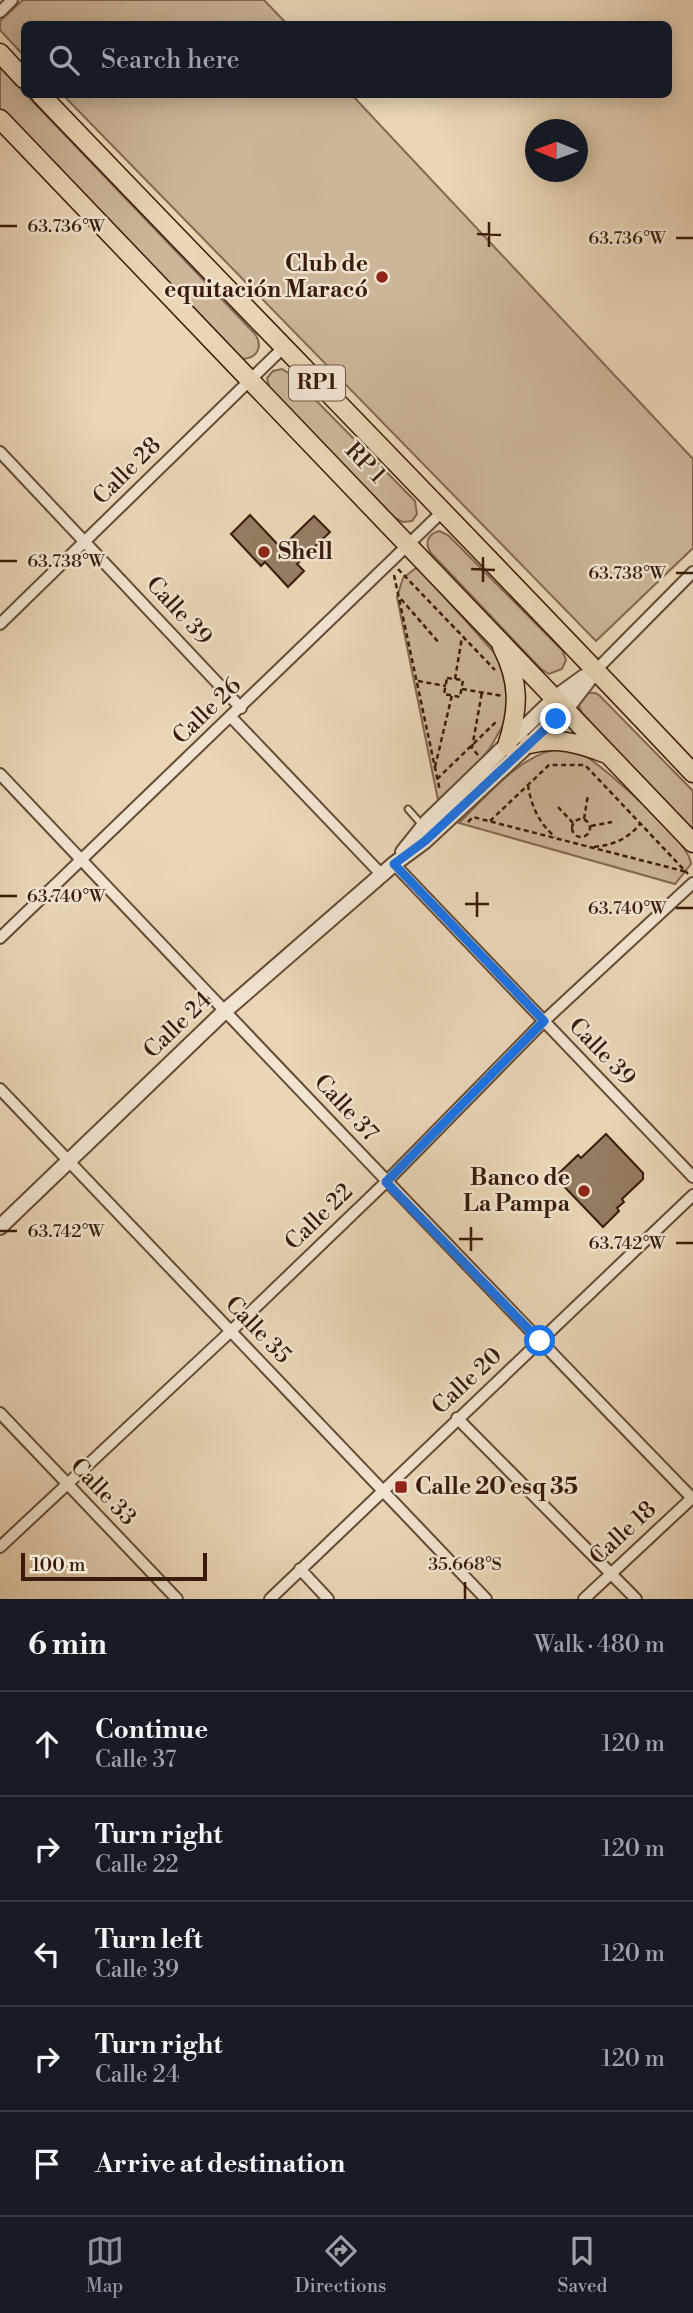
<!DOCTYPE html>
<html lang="en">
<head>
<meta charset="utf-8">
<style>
  body { margin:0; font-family:"Libre Bodoni",serif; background:#20242c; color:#f1f3f6 }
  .compass { position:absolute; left:525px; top:119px; width:63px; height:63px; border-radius:50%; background:#171b24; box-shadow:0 4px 18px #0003; rotate:271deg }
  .scale { position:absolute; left:21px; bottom:18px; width:186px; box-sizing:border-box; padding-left:7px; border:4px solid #381b0a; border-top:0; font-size:19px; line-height:24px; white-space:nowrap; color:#381b0a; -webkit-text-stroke:5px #f1e4d0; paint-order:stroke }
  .stop { position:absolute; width:21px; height:21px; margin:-16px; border:5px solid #1a73e8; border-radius:50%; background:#fff }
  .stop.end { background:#1a73e8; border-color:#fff; box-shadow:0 2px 7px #0008 }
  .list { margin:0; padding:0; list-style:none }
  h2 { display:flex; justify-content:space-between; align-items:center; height:91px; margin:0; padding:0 28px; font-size:30px }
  h2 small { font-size:23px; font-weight:400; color:#9ea1a6 }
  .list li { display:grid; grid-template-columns:46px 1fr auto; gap:21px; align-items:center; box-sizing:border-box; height:105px; padding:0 28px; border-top:2px solid #363941 }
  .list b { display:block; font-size:26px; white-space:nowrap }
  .list p { margin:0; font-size:23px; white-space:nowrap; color:#9ea1a6 }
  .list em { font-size:23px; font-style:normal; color:#9ea1a6 }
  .icon { flex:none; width:38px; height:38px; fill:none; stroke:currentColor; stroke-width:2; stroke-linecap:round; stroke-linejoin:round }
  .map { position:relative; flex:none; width:693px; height:1599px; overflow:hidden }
  .search { position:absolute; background:#171b24; box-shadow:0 4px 18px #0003; left:21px; right:21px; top:21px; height:77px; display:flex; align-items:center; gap:18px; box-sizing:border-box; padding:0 24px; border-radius:10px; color:#9ea1a6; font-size:26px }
  .sheet { height:616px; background:#171b24 }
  nav { display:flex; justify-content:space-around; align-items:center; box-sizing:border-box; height:98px; border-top:2px solid #363941; background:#171b24; font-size:19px; color:#9ea1a6 }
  nav a { display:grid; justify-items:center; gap:4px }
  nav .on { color:#8c9099 }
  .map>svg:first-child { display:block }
  .green { fill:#ccb599; stroke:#826852; stroke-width:2 }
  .building { fill:#957c63; stroke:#381b0a; stroke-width:2 }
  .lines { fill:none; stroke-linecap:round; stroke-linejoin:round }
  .service-casing { stroke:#644a35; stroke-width:9 }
  .minor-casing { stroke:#644a35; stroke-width:14 }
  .tertiary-casing { stroke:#644a35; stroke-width:18 }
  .primary-casing { stroke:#381b0a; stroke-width:21 }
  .path { stroke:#381b0a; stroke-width:2.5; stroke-dasharray:5 3.5; stroke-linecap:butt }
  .service { stroke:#f1e4d0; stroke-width:5 }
  .minor { stroke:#f1e4d0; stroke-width:10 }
  .tertiary { stroke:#f1e4d0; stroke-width:14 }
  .primary { stroke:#ead5b6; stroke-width:18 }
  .route { stroke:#1a73e8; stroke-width:9 }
  .ticks { fill:none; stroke:#381b0a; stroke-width:2.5 }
  .poi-dot { fill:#8f2418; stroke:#f1e4d0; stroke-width:2.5 }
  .labels { text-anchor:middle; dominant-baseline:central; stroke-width:5; stroke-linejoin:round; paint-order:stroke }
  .shield { fill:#f1e4d0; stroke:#705745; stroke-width:2 }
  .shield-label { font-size:21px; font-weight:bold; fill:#381b0a }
  .poi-label { font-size:23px; font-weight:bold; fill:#381b0a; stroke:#f1e4d0; text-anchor:end }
  .street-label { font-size:23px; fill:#381b0a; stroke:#f1e4d0 }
  .ticks-label { font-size:18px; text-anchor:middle; fill:#381b0a; stroke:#f1e4d0; stroke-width:5; stroke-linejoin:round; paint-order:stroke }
</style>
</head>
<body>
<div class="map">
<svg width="693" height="1599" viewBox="0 0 693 1599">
  <rect width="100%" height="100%" fill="#ead5b6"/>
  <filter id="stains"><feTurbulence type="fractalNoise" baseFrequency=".00286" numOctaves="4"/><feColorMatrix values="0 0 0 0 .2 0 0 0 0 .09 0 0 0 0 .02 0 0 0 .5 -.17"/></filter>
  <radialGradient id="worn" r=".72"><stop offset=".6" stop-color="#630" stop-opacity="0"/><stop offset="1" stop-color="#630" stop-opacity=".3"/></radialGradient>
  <path class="green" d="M23 0H264L287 24H24V56L0 30V21Z
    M0 67 255 334C263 346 258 358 243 359L234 355 0 109Z
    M63 95H352L693 459V548L596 641Z
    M282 369 290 374 415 501 417 514 412 521 403 522 395 518 270 391 267 378 273 371Z
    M439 531 448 535 562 650 566 660 562 669 549 674 541 669 431 553C424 543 428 534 439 531Z
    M416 568 421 571 500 659 509 696 506 720 490 748 474 768 438 800 397 597 403 578Z
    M586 693H595L599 695 693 791V831L582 713 578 704Z
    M561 749C570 751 579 752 587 757 607 770 691 843 691 864L675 884 459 823C484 798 524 751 561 749Z"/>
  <path class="building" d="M250 515 281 548 314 516 330 532 297 564 304 571 288 587 265 562 261 566 231 534Z
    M606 1134 643 1173V1179L622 1199 624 1202 617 1208 619 1211 603 1227 555 1177 578 1155 581 1158Z"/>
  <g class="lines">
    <defs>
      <path id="service" d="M408 809 423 826"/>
      <path id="minor" d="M0 12 12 0
        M0 452 241 708
        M0 624 283 348
        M596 670 693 572
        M231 717 382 875
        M0 774C230 1017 460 1259 693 1499
        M394 864 693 1177
        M0 938 442 512
        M0 1089 486 1599
        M0 1413 177 1599
        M457 1418 636 1599
        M0 1547 231 1331 386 1182 544 1021 693 883
        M300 1569 328 1599
        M270 1599 693 1195
        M584 1599 692 1498"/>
      <path id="tertiary" d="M403 852 427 822 555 698 584 677
        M0 1227 226 1010 394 864 425 841 529 744 566 709 596 670"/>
      <path id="primary" d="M0 53 24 79
        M40 94C257 321 478 545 693 773
        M0 119 693 843
        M502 647C520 682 519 709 507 746
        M529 744C557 737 578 743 604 753"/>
    </defs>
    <use href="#service" class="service-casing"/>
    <use href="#minor" class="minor-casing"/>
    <use href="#tertiary" class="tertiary-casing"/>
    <use href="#primary" class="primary-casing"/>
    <path class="path" d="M398 569 495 670
      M394 575 440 791
      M401 599 440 644
      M447 678 463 680 460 697 444 694Z
      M455 679 462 637
      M418 681 446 686
      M462 689 503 696
      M478 755 472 748 482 692
      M435 767 452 695
      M437 779 498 720
      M528 785C531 806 539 823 555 837
      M558 807 573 823
      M572 828a9 9 0 1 1 18 0a9 9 0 1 1-18 0Z
      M584 819 588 795
      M490 821 549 765H585L688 874
      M468 822 473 817 687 872
      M591 826 612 822
      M594 847C613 845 628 839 640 824"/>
    <use href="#service" class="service"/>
    <use href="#minor" class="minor"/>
    <use href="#tertiary" class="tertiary"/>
    <use href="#primary" class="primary"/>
  </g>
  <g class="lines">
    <path class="route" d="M540 1341 386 1182 544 1021 394 864 425 841 556 719"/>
  </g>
  <path class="ticks" d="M0 226H17M477 234 501 235M676 238H693M489 247V222M0 561H17M471 569 495 570M676 573H693M483 582V557M0 896H17M465 904H489M676 908H693M477 917V892M0 1231H17M459 1239H483M676 1243H693M471 1251V1227M465 1599V1582"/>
  <g class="poi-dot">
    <circle cx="382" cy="277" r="7"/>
    <circle cx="264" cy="552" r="7"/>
    <circle cx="584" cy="1191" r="7"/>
    <rect x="394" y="1480" width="14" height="14" rx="3.5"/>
  </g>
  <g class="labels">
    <rect class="shield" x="289" y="365.5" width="56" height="35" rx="5"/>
    <g class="shield-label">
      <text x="317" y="383">RP1</text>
    </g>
    <g class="poi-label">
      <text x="368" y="264">Club de<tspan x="368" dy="26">equitación Maracó</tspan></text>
      <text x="278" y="552" text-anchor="start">Shell</text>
      <text x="570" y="1178">Banco de<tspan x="570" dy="26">La Pampa</tspan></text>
      <text x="415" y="1487" text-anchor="start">Calle 20 esq 35</text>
    </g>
    <g class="street-label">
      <text transform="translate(365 463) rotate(46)">RP 1</text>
      <text transform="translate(127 471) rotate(-45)">Calle 28</text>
      <text transform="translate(179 611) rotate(47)">Calle 39</text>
      <text transform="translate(207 711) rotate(-44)">Calle 26</text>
      <text transform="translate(178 1025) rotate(-44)">Calle 24</text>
      <text transform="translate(602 1052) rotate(46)">Calle 39</text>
      <text transform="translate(346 1108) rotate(47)">Calle 37</text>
      <text transform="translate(319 1217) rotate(-44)">Calle 22</text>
      <text transform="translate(258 1330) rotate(46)">Calle 35</text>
      <text transform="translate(467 1381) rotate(-43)">Calle 20</text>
      <text transform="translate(103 1492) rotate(46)">Calle 33</text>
      <text transform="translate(623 1533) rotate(-43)">Calle 18</text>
    </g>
  </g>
  <g class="ticks-label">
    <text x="66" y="232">63.736°W</text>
    <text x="627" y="244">63.736°W</text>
    <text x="66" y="567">63.738°W</text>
    <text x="627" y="579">63.738°W</text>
    <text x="66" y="902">63.740°W</text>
    <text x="627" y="914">63.740°W</text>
    <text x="66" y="1237">63.742°W</text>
    <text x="627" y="1249">63.742°W</text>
    <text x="465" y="1570">35.668°S</text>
  </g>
  <rect width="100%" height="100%" filter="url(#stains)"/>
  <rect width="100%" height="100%" fill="url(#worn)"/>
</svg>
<svg class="compass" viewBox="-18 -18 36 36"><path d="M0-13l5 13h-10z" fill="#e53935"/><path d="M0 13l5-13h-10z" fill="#9ea1a6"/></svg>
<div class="scale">100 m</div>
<div class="stop" style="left:540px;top:1341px"></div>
<div class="stop end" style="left:556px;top:719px"></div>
<div class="search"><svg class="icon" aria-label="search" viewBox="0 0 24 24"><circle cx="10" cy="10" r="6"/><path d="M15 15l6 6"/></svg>Search here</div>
</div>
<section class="sheet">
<h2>6 min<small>Walk · 480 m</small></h2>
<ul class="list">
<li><svg class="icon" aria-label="ahead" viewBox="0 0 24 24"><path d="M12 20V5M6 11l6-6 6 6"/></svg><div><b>Continue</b><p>Calle 37</p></div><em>120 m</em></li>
<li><svg class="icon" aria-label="right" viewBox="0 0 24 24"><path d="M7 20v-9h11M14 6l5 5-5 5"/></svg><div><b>Turn right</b><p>Calle 22</p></div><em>120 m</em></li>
<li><svg class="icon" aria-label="left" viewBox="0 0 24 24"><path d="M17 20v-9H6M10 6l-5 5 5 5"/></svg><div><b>Turn left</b><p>Calle 39</p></div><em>120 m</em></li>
<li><svg class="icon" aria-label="right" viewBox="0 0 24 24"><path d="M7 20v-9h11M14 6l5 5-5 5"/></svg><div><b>Turn right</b><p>Calle 24</p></div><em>120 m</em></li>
<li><svg class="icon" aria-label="arrive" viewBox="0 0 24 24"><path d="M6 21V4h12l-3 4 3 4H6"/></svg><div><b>Arrive at destination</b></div></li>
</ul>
</section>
<nav>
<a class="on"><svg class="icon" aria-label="map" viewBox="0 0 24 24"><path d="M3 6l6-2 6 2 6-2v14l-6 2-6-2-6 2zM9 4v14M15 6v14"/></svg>Map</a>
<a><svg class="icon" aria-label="directions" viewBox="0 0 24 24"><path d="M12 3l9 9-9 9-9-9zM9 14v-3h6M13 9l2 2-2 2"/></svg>Directions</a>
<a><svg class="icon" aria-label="saved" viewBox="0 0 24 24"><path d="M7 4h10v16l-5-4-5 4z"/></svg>Saved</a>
</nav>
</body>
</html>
